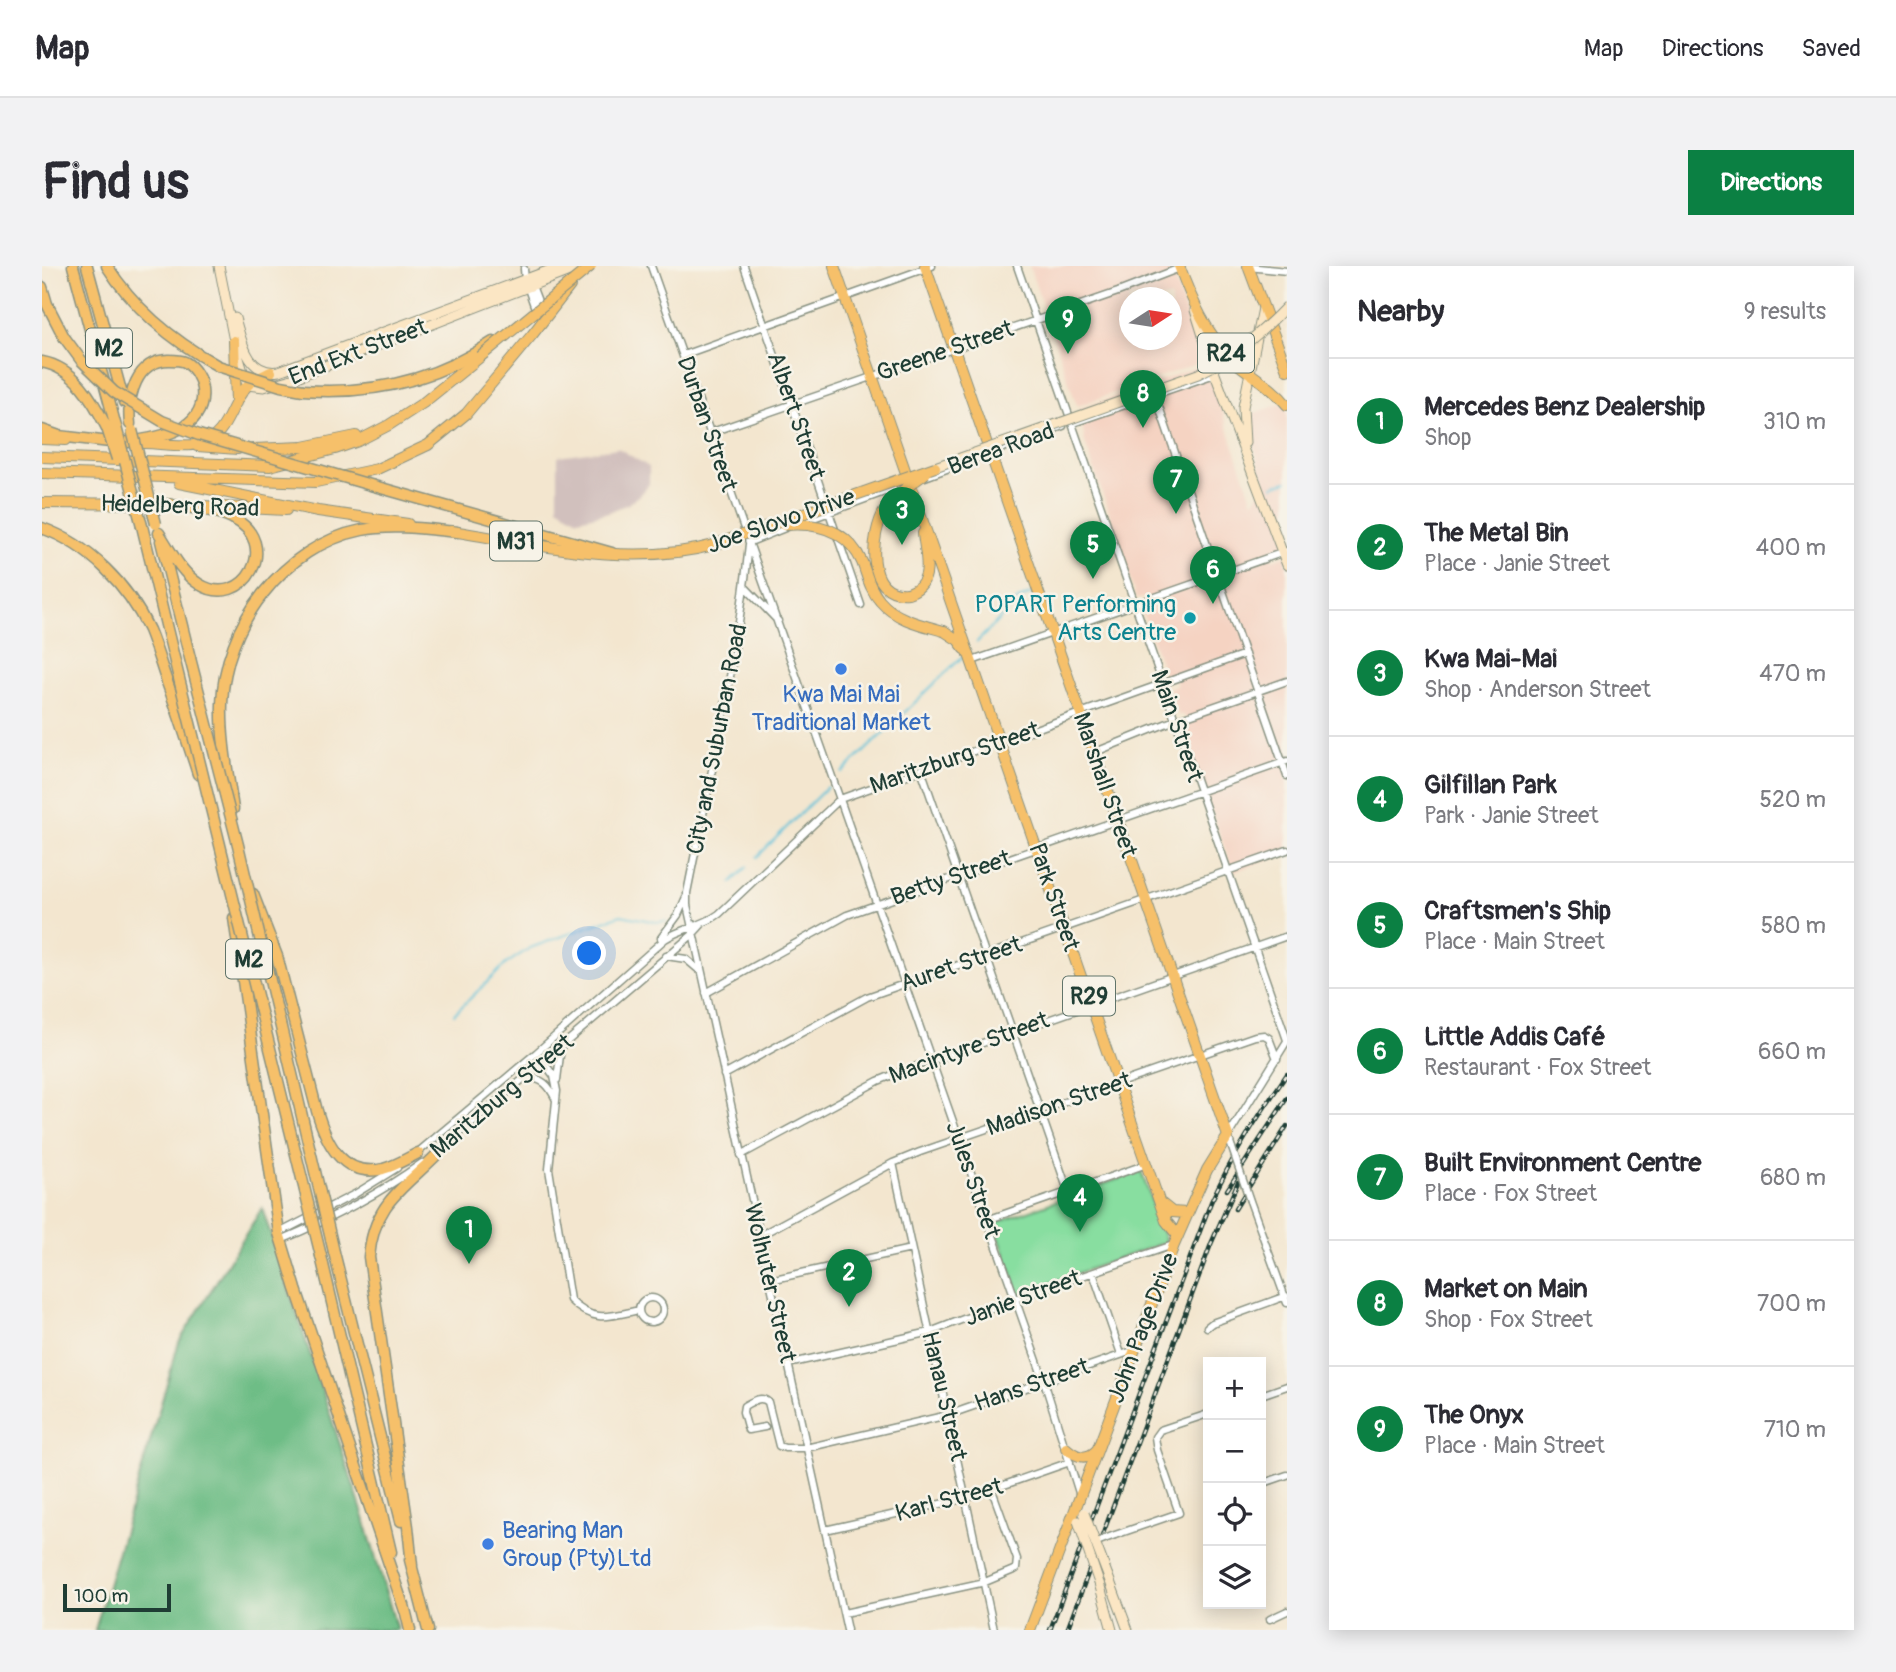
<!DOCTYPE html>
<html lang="en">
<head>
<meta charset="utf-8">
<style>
  body { margin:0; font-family:Pangolin,sans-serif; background:#f2f2f3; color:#2b2b33 }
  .controls { position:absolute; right:21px; bottom:21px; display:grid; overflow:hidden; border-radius:0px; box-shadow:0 4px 18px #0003 }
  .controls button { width:63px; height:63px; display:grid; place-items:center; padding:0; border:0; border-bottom:2px solid #e1e1e2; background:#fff; color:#2b2b33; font:35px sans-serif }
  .compass { position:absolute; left:1077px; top:21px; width:63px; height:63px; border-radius:50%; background:#fff; box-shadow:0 4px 18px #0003; rotate:78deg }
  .scale { position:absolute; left:21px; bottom:18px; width:108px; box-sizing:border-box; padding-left:7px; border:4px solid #1f3d34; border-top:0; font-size:19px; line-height:24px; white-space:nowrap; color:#1f3d34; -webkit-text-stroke:5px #f7f3e8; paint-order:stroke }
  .you { position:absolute; left:548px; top:688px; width:24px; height:24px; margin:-18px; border:5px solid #fff; border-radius:50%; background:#1a73e8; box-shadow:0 0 0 10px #1a73e833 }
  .badge { display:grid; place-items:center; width:46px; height:46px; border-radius:50%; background:#0b8043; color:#fff; font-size:23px; font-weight:700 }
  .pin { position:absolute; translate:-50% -58px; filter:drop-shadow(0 2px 4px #0008) }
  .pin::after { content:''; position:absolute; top:37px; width:24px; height:21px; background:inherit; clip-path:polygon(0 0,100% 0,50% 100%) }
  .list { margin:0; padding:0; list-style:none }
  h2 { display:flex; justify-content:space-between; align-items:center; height:91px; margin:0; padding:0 28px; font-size:30px }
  h2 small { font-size:23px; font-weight:400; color:#7c7c81 }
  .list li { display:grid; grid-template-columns:46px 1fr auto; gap:21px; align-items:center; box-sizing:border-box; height:126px; padding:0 28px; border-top:2px solid #e1e1e2 }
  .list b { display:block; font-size:26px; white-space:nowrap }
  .list p { margin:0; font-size:23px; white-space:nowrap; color:#7c7c81 }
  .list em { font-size:23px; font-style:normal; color:#7c7c81 }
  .icon { flex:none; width:38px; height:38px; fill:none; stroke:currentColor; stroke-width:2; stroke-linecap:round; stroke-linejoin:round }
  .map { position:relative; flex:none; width:1245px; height:1364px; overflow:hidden; border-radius:0px }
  header { display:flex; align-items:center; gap:42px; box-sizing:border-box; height:98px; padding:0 35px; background:#fff; border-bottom:2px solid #e1e1e2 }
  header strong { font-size:33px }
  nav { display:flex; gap:38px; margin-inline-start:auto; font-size:24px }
  .intro { display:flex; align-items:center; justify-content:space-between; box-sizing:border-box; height:168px; padding:0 42px }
  h1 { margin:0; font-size:49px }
  .button { padding:18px 32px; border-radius:0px; background:#0b8043; color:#fff; font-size:24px; font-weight:700 }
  main { display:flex; gap:42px; padding:0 42px }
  aside { flex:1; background:#fff; border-radius:0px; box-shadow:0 4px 18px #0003 }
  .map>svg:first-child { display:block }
  .built { fill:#f5d3c2; fill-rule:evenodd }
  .industrial { fill:#d1c0bd }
  .green { fill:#88dea0; stroke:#548e6a; stroke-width:2 }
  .forest { fill:#6ebd86; stroke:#467d5d; stroke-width:2 }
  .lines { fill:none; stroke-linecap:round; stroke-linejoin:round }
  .stream { stroke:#5bc1d9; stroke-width:2 }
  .street-casing { stroke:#899282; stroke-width:9 }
  .secondary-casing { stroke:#899282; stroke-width:11 }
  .primary-casing { stroke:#899282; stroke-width:12 }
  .highway-casing { stroke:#899282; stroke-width:13 }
  .street { stroke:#fff; stroke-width:6 }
  .secondary { stroke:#fbe6c4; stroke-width:9 }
  .primary { stroke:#f6c06b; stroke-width:10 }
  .highway { stroke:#f6c06b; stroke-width:10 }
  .rail-casing { stroke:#1f3d34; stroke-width:4.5 }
  .rail { stroke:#f7f3e8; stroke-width:2; stroke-dasharray:5; stroke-linecap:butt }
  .street-bridge-casing { stroke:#899282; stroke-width:9; stroke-linecap:butt }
  .secondary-bridge-casing { stroke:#899282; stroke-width:11; stroke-linecap:butt }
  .primary-bridge-casing { stroke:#899282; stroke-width:12; stroke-linecap:butt }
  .highway-bridge-casing { stroke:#899282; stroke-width:13; stroke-linecap:butt }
  .street-bridge { stroke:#fff; stroke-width:6 }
  .secondary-bridge { stroke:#fbe6c4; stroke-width:9 }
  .primary-bridge { stroke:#f6c06b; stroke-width:10 }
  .highway-bridge { stroke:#f6c06b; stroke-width:10 }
  .culture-dot { fill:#0f9aa8; stroke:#f7f3e8; stroke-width:2.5 }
  .shop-dot { fill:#3f7fe0; stroke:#f7f3e8; stroke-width:2.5 }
  .labels { text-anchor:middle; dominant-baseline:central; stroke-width:5; stroke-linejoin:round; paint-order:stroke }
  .shield { fill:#f7f3e8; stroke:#60746a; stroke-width:2 }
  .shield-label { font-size:23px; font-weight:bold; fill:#1f3d34 }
  .street-label { font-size:24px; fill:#1f3d34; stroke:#f7f3e8 }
  .culture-label { font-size:24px; fill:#0d838f; stroke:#f7f3e8; text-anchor:end }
  .shop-label { font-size:24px; fill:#366cbe; stroke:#f7f3e8 }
</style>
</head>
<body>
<header>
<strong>Map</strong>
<nav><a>Map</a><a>Directions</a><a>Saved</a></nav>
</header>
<div class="intro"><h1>Find us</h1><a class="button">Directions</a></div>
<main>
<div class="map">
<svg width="1245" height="1364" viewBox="0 0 1245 1364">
  <rect width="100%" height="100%" fill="#f7f3e8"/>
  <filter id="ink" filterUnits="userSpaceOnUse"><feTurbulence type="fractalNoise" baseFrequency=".0143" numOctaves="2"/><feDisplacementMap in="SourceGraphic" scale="14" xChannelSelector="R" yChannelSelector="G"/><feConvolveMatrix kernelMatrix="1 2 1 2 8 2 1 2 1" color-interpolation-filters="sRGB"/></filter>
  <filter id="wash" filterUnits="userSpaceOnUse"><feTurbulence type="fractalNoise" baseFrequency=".00686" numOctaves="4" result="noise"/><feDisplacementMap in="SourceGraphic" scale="28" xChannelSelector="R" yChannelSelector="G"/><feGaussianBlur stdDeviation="1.57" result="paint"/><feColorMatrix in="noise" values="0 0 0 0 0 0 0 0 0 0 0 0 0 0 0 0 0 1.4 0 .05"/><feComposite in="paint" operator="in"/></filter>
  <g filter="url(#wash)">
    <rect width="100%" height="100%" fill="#f3e6cf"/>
    <path class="built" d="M987 0H1128L1160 96 1035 140ZM1087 32H1129V74H1087Z
      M1164 98 1211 236 1223 219 1204 150 1240 138 1245 146V279L1228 285 1231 294 1245 289V588L1191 606 1140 460 1145 456 1142 449H1136L1127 422 1135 419 1132 411 1124 413 1100 345 1104 340 1102 332 1094 333 1076 272 1043 177 1038 143Z"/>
    <path class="industrial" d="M576 182 607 201V218L596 230 586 238 567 246 536 253 516 241V190Z"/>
    <path class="green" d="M1099 905 1124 976 977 1028 952 957Z"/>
    <path class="forest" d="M220 942 320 1245 355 1364H53L137 1076Z"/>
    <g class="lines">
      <path class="stream" d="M1231 220 1245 215
        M935 376 976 334 988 328
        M800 507 921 390
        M715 591 785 521
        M689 617 705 601
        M412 748 464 698 488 682 579 649 614 656 624 655"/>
    </g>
  </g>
  <g filter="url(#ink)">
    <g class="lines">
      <defs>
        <path id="street" d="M609 0C743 371 870 743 1002 1115L1038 1230
          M702 0 819 339
          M975 0 1245 774
          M1206 1 1245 5
          M482 3 483 14 495 48
          M489 17 499 43
          M641 89 890 0
          M1113 129 1245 510
          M1031 157 1173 108
          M667 167 1076 26 1138 2
          M883 211 1021 160
          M758 257 867 217
          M708 276 748 260
          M707 278C695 396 668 511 645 627V639L805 1364
          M703 321 736 355
          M930 395 1245 285
          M1051 487 1133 454 1245 415
          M879 503 1026 925
          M619 672 636 649 644 631
          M624 690 644 693 657 704
          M664 727 805 649 1245 495
          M500 794 512 810 515 825 507 903 528 1034C551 1058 569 1050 597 1044
          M682 809 825 731 1245 584
          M483 812C500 811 507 819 514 834
          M515 814 519 781
          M400 882 650 669 660 658
          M1190 882 1186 870 1245 775
          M375 887 494 787 623 673C640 662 661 660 677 648L798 533 1203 388
          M699 889 836 815 858 806 1245 670
          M851 897 952 1364
          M1208 935 1245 1037
          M945 954 1105 898
          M237 967 313 928 355 902
          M717 970 851 897 878 886 1213 770 1222 769 1227 772 1235 793
          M239 974C289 953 336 929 380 897
          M1051 1007 1079 1088
          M728 1014 869 983
          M597 1044a12 12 0 1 1 24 0a12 12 0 1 1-24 0Z
          M1165 1061 1170 1057 1244 1030
          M746 1098 888 1066 973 1033 1131 979
          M1219 1129 1245 1120
          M723 1161 706 1164 701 1146 702 1140C710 1136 718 1129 726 1136L737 1180 743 1182H764L906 1149 1093 1084
          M1219 1218 1245 1209
          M783 1264 925 1232 1028 1196
          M1073 1269 1137 1247 1115 1184 1113 1171 1118 1164 1166 1148
          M802 1347 943 1316 974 1303 975 1293 950 1224
          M1228 1353 1245 1345"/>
        <path id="secondary" d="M177 0 192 75 205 119 222 121 247 114 540 0
          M1153 44 1173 108 1245 299
          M193 52C200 75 205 110 237 105L519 0
          M1203 177 1201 141 1221 42
          M1066 1310 1086 1364
          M1057 1317 1070 1364"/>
        <path id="primary" d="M792 0 1124 955 1136 970
          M883 0 1186 870 1165 904 1132 979 988 1364
          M1137 0C1149 32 1165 70 1191 94 1208 109 1230 120 1245 139
          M1206 0 1245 104
          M192 75 194 137
          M0 173 24 174
          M102 177C119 177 140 182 157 178 187 171 187 138 205 120 210 114 221 110 229 106
          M155 180 196 183
          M211 183 261 181 314 170
          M0 191 228 200 293 183 316 175 347 159 381 137 438 91
          M0 207 274 216 335 203 386 179 424 148 490 69 528 20
          M137 217 276 245 366 258
          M0 237 128 238
          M161 240 244 244
          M409 265C494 278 587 302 672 279
          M866 327C894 318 883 289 881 267
          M902 365 916 374 923 383
          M1120 938 1130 946 1145 947
          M1024 1182C1034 1191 1044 1195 1055 1184"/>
        <path id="highway" d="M31 0 74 161
          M45 0 82 136
          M65 0C92 43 131 75 176 100
          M0 21 5 38 22 71
          M0 96C33 102 51 134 65 162
          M261 124C330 129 393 115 451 76
          M0 164 17 170 68 176
          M86 176C115 172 165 165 160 123 159 113 152 101 143 96 139 94 132 94 127 94 94 94 85 131 88 158
          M332 220 570 287
          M100 260 133 396
          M0 262C47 279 86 319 107 364 114 381 119 399 125 416 136 446 146 477 156 508
          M117 267C128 284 139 307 157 318 202 346 241 276 190 252 170 242 144 242 121 238
          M119 275 148 392
          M191 543C186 508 179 473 180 438 182 359 241 280 320 264 351 258 384 263 415 266
          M211 628 235 690 275 845C284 876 300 912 341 903 353 900 364 893 376 887
          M192 652 237 967 254 1023 363 1345
          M292 986 359 1255
          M279 990 349 1286
          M368 1294 386 1364
          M370 1300 366 1261 327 991C332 932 367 920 402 881
          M362 1339 368 1364"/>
      </defs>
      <use href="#street" class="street-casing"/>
      <use href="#secondary" class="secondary-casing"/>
      <use href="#primary" class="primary-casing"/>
      <use href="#highway" class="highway-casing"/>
      <use href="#street" class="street"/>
      <use href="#secondary" class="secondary"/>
      <use href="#primary" class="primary"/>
      <use href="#highway" class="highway"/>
      <defs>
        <path id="rail" d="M1185 924 1245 832
          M1193 943 1245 860
          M1008 1364 1169 936C1190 890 1217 849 1245 808
          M1025 1364 1169 978 1196 916"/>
      </defs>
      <use href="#rail" class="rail-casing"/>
      <use href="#rail" class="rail"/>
      <defs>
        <path id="street-bridge" d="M1190 882 1208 935
          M1052 1277 1073 1269"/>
        <path id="secondary-bridge" d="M893 201 1156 108C1191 91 1218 68 1245 40
          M1042 1247 1066 1310
          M1036 1255 1057 1317"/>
        <path id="primary-bridge" d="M438 91 549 0
          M742 259C774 256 805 263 820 296 825 309 828 324 838 335 854 354 880 359 902 365
          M672 279 893 201
          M866 327C823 331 828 268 843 244 853 229 869 218 884 207"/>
        <path id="highway-bridge" d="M22 71 39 94 72 126 120 155 157 169 332 220
          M176 100 239 120 261 124
          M74 161 100 260
          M65 162 75 193
          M90 164 114 258
          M148 392 196 579 292 986
          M133 396 279 990"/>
      </defs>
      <use href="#street-bridge" class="street-bridge-casing"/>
      <use href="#secondary-bridge" class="secondary-bridge-casing"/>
      <use href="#primary-bridge" class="primary-bridge-casing"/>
      <use href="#highway-bridge" class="highway-bridge-casing"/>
      <use href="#street-bridge" class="street-bridge"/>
      <use href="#secondary-bridge" class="secondary-bridge"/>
      <use href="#primary-bridge" class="primary-bridge"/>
      <use href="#highway-bridge" class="highway-bridge"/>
    </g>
  </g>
  <circle class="culture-dot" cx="1148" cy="352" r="7"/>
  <g class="shop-dot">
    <circle cx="799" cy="403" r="7"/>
    <circle cx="446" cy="1278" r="7"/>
  </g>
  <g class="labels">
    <g class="shield">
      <rect x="44" y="62.5" width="46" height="39" rx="5"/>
      <rect x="1156" y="67.5" width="56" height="39" rx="5"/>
      <rect x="448" y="255.5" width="52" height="39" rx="5"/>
      <rect x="184" y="673.5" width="46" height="39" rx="5"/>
      <rect x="1021" y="710.5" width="52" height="39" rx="5"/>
    </g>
    <g class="shield-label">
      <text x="67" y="82">M2</text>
      <text x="1184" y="87">R24</text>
      <text x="474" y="275">M31</text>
      <text x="207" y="693">M2</text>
      <text x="1047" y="730">R29</text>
    </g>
    <g class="street-label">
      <text transform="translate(903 85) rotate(-19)">Greene Street</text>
      <text transform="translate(316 86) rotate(-21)">End Ext Street</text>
      <text transform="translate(754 150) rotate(71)">Albert Street</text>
      <text transform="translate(665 158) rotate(71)">Durban Street</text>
      <text transform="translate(959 183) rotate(-20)">Berea Road</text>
      <text transform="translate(138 240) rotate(2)">Heidelberg Road</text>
      <text transform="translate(739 255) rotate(-19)">Joe Slovo Drive</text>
      <text transform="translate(1135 460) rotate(71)">Main Street</text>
      <text transform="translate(675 473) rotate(-79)">City and Suburban Road</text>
      <text transform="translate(913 492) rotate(-19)">Maritzburg Street</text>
      <text transform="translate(1063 519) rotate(71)">Marshall Street</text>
      <text transform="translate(909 612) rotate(-19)">Betty Street</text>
      <text transform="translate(1012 631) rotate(71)">Park Street</text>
      <text transform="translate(919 698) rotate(-19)">Auret Street</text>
      <text transform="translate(927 782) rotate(-20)">Macintyre Street</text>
      <text transform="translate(460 830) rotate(-40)">Maritzburg Street</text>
      <text transform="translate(1017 838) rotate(-19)">Madison Street</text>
      <text transform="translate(931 914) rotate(71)">Jules Street</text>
      <text transform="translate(728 1017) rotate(77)">Wolhuter Street</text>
      <text transform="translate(981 1032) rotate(-20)">Janie Street</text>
      <text transform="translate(1101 1062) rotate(-69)">John Page Drive</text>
      <text transform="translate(990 1119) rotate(-19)">Hans Street</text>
      <text transform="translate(902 1130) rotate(77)">Hanau Street</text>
      <text transform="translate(907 1234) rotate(-15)">Karl Street</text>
    </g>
    <g class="culture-label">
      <text x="1134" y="338">POPART Performing<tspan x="1134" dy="28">Arts Centre</tspan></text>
    </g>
    <g class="shop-label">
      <text x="799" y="428">Kwa Mai Mai<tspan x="799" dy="28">Traditional Market</tspan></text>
      <text x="460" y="1264" text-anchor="start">Bearing Man<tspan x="460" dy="28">Group (Pty)Ltd</tspan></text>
    </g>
  </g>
</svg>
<div class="controls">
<button>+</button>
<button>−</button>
<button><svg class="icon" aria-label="locate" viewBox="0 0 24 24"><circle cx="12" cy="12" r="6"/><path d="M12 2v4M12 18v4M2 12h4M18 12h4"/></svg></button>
<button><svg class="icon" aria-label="layers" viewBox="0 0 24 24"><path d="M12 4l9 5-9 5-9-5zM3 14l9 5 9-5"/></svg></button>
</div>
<svg class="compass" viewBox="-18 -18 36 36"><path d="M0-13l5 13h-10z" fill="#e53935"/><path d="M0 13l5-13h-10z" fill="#7c7c81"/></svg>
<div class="scale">100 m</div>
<div class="you"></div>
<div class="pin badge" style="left:427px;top:998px">1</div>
<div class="pin badge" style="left:807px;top:1041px">2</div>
<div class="pin badge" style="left:860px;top:279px">3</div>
<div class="pin badge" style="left:1038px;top:966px">4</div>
<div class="pin badge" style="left:1051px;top:313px">5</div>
<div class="pin badge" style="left:1171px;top:338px">6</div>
<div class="pin badge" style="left:1134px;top:248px">7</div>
<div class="pin badge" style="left:1101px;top:162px">8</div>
<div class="pin badge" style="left:1026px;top:88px">9</div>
</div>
<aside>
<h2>Nearby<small>9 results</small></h2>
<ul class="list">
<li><span class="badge">1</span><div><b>Mercedes Benz Dealership</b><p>Shop</p></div><em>310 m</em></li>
<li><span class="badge">2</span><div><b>The Metal Bin</b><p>Place · Janie Street</p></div><em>400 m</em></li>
<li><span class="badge">3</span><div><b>Kwa Mai-Mai</b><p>Shop · Anderson Street</p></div><em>470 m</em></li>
<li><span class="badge">4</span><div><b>Gilfillan Park</b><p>Park · Janie Street</p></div><em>520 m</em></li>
<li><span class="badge">5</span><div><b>Craftsmen's Ship</b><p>Place · Main Street</p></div><em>580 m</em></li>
<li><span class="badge">6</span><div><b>Little Addis Café</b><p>Restaurant · Fox Street</p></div><em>660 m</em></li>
<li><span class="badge">7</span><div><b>Built Environment Centre</b><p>Place · Fox Street</p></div><em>680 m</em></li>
<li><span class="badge">8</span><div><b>Market on Main</b><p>Shop · Fox Street</p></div><em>700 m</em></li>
<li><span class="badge">9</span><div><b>The Onyx</b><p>Place · Main Street</p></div><em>710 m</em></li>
</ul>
</aside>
</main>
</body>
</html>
